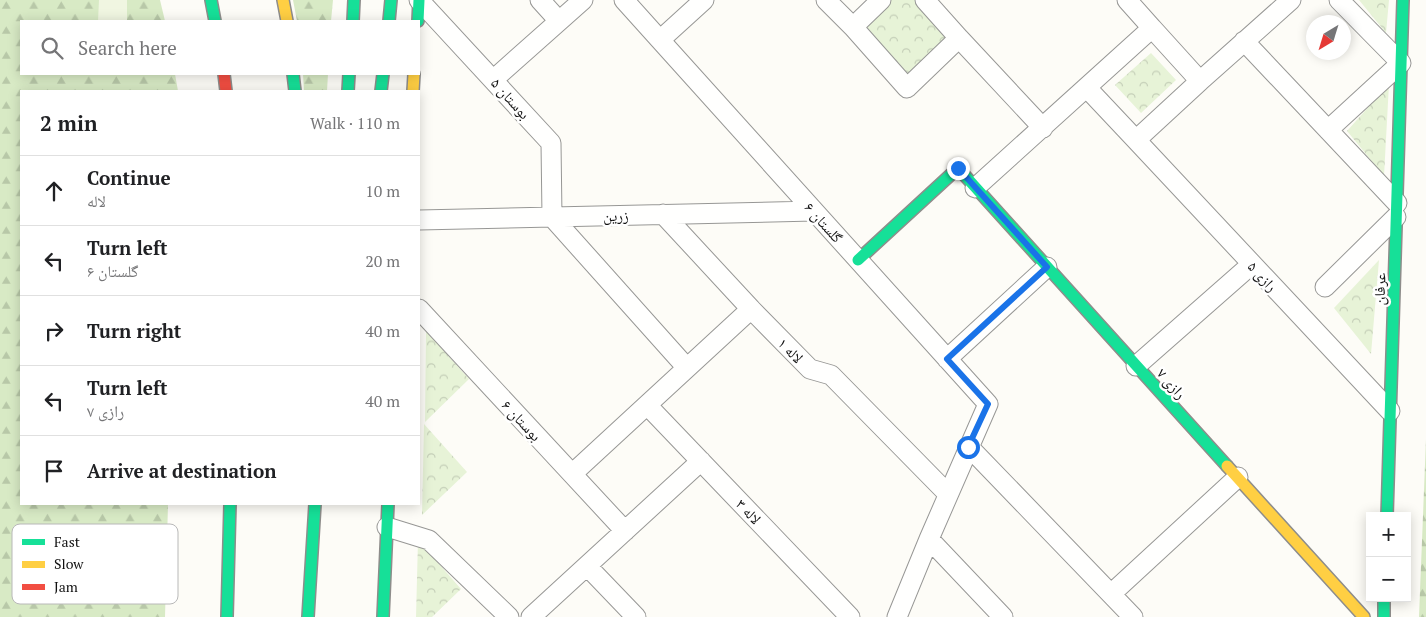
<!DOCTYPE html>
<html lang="en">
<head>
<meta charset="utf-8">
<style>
  body { margin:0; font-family:"PT Serif","Noto Naskh Arabic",serif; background:#f6f6f6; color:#202124 }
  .controls { position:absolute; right:15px; bottom:15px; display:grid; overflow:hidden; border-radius:0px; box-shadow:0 2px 12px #0003 }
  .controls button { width:45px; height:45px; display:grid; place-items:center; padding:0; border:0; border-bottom:1px solid #e0e0e0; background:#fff; color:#202124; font:25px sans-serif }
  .compass { position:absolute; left:1306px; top:15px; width:45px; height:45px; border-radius:50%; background:#fff; box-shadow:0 2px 12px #0003; rotate:218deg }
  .stop { position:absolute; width:15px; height:15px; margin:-11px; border:4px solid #1a73e8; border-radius:50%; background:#fff }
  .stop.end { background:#1a73e8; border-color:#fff; box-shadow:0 1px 5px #0008 }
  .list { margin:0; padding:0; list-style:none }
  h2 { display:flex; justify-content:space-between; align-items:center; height:65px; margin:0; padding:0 20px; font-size:21px }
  h2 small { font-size:16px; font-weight:400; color:#757577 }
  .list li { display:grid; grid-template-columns:32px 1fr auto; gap:15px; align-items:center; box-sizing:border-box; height:70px; padding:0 20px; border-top:1px solid #e0e0e0 }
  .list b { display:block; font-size:19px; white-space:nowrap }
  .list p { margin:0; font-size:16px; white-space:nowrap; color:#757577 }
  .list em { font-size:16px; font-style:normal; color:#757577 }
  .icon { flex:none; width:28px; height:28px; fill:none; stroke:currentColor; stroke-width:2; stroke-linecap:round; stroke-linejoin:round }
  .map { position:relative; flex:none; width:1426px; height:617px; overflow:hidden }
  .search { position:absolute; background:#fff; box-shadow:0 2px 12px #0003; left:20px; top:20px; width:400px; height:55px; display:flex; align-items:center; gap:12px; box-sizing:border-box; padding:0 18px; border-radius:0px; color:#757577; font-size:19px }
  .panel { position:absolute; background:#fff; box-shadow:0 2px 12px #0003; left:20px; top:90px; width:400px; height:415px; border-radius:0px }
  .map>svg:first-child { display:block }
  .forest { fill:url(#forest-firs) }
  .park { fill:url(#park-crowns) }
  .pitch { fill:#f0f6e1 }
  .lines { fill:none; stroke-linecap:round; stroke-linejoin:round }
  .street-casing { stroke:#979795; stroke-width:21 }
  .fast-casing { stroke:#8e8d8b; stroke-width:14 }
  .slow-casing { stroke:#8e8d8b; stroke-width:14 }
  .jam-casing { stroke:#8e8d8b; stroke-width:14 }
  .street { stroke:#fffffe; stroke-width:19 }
  .fast { stroke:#16e098; stroke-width:11 }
  .slow { stroke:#ffcf43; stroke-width:11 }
  .jam { stroke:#f24e42; stroke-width:11 }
  .route { stroke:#1a73e8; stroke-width:6 }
  .labels { text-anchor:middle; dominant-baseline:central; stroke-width:5; stroke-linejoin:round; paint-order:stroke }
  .street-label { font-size:15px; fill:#111; stroke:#fff }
  .key { fill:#fff; stroke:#b8b8b8; stroke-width:1 }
  .key-label { font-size:14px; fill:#111 }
</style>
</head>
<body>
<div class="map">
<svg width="1426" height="617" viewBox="0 0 1426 617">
  <defs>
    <pattern id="forest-firs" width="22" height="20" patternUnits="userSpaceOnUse" patternTransform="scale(1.25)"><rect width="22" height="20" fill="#d8eac5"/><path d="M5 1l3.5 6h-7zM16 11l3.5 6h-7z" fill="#b8c8a8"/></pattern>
    <pattern id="park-crowns" width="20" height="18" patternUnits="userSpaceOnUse" patternTransform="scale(1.25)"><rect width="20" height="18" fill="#e7f3d7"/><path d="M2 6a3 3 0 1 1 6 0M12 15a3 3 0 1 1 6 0" fill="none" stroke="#c5cfb8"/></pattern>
  </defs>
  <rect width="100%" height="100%" fill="#fdfcf7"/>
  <path class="forest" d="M0 0H160L165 21H21V74H175L178 91H21V504H168L165 617H0Z
    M293 0H333L331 21H297Z
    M303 74H328L327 91H304Z
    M1426 439V617H1419Z"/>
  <path class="park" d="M881 0H925L959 38 907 88 853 27Z
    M1359 0H1389L1386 33Z
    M1151 53 1176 80 1141 113 1115 85Z
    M1389 84 1384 176 1347 131Z
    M1379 260 1371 354 1334 308Z
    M426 331 469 379 425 422Z
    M424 424 467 472 422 515Z
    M418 540 461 589 432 617H416Z"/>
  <path class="pitch" d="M99 0H127V21H98Z"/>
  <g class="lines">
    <defs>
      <path id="street" d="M419 0 551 143 552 217 687 368
        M540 0 559 21
        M624 0 660 40 704 0
        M826 0 853 27 907 88 959 38 925 0
        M1127 0 1152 28
        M853 27 881 0
        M959 38 1043 128
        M660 40 988 404 929 539 897 617
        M1244 41 1397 203
        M494 79 583 0
        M1200 81 1291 0
        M1328 130 1401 63 1339 0
        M1136 140 1390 411
        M975 188 1152 28 1200 81 1136 140 1087 88
        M663 214 751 309 810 369 831 375 948 494
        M419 220 814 211
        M1325 287 1396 217
        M419 309 625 531
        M947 359 1047 267
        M1136 366 1252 264
        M647 405 850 617
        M969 447 1133 617
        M572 474 751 309
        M387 527 429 540 509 617
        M929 539 1003 617
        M587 566 636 617
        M1111 594 1238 477
        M531 617 701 461"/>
      <path id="fast" d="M211 0 215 21
        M353 21 354 0
        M389 21 391 0
        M418 21 419 0
        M293 74 295 91
        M348 91 349 74
        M381 91 383 74
        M858 260 958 168 1227 466
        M1387 516 1403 0
        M1384 598V617
        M227 617 230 504
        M308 617 315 504
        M383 617 388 504"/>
      <path id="slow" d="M283 0 287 21
        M413 91 414 74
        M1227 466 1364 617"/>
      <path id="jam" d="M224 74 226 91"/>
    </defs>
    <use href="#street" class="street-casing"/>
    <use href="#fast" class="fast-casing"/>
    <use href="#slow" class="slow-casing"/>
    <use href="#jam" class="jam-casing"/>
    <use href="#street" class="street"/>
    <use href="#fast" class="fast"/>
    <use href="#slow" class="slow"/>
    <use href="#jam" class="jam"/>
  </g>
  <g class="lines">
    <path class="route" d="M958 168 1047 267 947 359 988 404 968 447"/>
  </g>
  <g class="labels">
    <g class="street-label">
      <text transform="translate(511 98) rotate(48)">بوستان ۵</text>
      <text transform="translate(616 215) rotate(-1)">زرین</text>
      <text transform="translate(824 222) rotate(48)">گلستان ۶</text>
      <text transform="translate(1263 276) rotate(47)">رازی ۵</text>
      <text transform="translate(1379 289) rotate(-88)">عرفان</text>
      <text transform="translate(791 350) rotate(45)">لاله ۱</text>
      <text transform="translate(1172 383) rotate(48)">رازی ۷</text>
      <text transform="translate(522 420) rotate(47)">بوستان ۶</text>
      <text transform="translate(749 511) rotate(46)">لاله ۳</text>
    </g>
  </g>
  <rect x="12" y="524" width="166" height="80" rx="8" class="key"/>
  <rect x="22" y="539" width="23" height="6" fill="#16e098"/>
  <rect x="22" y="561" width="23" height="7" fill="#ffcf43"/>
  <rect x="22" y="584" width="23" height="6" fill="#f24e42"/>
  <g class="key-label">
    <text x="54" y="547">Fast</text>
    <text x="54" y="569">Slow</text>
    <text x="54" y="592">Jam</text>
  </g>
</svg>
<div class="controls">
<button>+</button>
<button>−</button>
</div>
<svg class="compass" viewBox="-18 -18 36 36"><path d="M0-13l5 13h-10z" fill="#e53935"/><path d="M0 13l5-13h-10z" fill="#757577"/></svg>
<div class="stop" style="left:968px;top:447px"></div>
<div class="stop end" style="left:958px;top:168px"></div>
<div class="search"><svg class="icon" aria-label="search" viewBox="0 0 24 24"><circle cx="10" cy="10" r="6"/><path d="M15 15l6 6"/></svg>Search here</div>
<section class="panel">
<h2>2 min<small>Walk · 110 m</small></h2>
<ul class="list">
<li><svg class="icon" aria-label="ahead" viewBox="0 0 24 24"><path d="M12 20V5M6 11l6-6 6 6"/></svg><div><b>Continue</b><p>لاله</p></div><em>10 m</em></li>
<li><svg class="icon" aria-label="left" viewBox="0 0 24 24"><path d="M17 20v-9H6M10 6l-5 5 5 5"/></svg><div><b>Turn left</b><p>گلستان ۶</p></div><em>20 m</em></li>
<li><svg class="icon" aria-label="right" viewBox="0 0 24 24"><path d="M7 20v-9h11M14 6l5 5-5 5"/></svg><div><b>Turn right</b></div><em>40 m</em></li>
<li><svg class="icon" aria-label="left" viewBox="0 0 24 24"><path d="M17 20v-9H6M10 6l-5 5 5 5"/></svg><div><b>Turn left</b><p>رازی ۷</p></div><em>40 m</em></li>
<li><svg class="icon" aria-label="arrive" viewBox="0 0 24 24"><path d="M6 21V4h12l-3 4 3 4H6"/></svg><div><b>Arrive at destination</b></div></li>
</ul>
</section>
</div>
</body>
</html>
